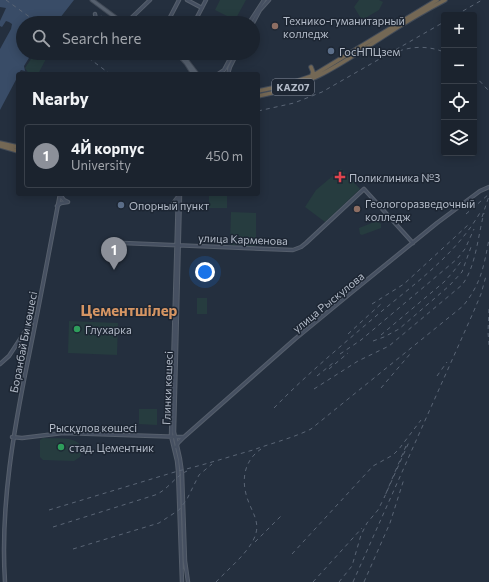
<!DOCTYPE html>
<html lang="en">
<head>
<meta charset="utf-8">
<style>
  body { margin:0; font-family:Commissioner,sans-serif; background:#282f3a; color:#f1f3f6 }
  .controls { position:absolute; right:12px; top:12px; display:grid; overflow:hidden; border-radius:4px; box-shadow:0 2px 10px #0003 }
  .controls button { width:36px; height:36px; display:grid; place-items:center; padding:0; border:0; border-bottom:1px solid #39404a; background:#1b232e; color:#f1f3f6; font:20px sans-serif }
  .you { position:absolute; left:205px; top:272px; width:14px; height:14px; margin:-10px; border:3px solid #fff; border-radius:50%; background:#1a73e8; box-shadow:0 0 0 6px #1a73e833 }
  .badge { display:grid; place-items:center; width:26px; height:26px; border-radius:50%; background:#8c9099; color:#fff; font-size:13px; font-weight:700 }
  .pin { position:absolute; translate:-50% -33px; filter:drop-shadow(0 1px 2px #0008) }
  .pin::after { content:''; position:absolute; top:21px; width:14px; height:12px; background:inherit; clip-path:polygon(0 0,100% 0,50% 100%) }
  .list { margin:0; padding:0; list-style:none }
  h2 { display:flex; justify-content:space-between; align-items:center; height:52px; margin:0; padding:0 16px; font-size:17px }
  h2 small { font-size:13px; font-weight:400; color:#a0a4aa }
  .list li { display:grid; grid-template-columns:26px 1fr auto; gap:12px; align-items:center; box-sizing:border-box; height:64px; margin:0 8px 8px; padding:0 8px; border:1px solid #39404a; border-radius:4px }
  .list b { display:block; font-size:15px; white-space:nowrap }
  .list p { margin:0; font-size:13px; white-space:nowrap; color:#a0a4aa }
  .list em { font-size:13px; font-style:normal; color:#a0a4aa }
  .icon { flex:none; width:22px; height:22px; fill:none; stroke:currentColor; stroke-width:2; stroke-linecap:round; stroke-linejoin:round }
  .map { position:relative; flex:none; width:489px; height:582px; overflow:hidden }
  .search { position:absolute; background:#1b232e; box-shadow:0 2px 10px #0003; left:16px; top:16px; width:244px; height:44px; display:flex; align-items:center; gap:10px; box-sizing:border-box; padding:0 14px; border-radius:22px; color:#a0a4aa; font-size:15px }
  .panel { position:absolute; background:#1b232e; box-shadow:0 2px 10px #0003; left:16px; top:72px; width:244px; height:124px; border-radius:4px }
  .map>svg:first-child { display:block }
  .green { fill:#263c3f }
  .water { fill:#394c67 }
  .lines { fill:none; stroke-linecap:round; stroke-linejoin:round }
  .secondary-casing { stroke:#565f6c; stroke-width:4.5 }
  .primary-casing { stroke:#414a57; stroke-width:5 }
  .highway-casing { stroke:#434c59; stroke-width:5.5 }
  .secondary { stroke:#465061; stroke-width:2.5 }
  .primary { stroke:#56606e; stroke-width:3 }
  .highway { stroke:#746855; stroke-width:3.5 }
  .rail { stroke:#5a6575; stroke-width:1; stroke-dasharray:4 4; stroke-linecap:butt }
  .education-dot { fill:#8d6e63; stroke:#1d2633; stroke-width:1.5 }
  .service-dot { fill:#5c6f8a; stroke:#1d2633; stroke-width:1.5 }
  .health-dot { fill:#e0444e; stroke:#1d2633; stroke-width:1.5 }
  .leisure-dot { fill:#2e9e5b; stroke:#1d2633; stroke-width:1.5 }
  .labels { text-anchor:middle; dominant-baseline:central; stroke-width:3; stroke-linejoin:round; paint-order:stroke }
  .shield { fill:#1d2633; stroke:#878f9c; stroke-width:1 }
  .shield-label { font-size:10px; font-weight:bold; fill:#b4bcc9 }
  .poi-label { font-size:11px; fill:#b4bcc9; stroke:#1d2633; text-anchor:start }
  .street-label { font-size:11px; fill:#b4bcc9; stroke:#1d2633 }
  .district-label { font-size:15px; font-weight:bold; fill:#d59563; stroke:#1d2633 }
</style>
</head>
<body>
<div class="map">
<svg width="489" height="582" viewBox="0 0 489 582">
  <rect width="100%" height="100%" fill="#242f3e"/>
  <path class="green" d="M220 0H246L235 20 215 10Z
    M359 0H379L383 2 379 10 362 20 354 7Z
    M35 53H46V59L38 74H29L25 68Z
    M341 169 360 189 325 222 305 207 316 190Z
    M209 194H227V208H209Z
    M231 212 256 213V246L230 245Z
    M377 221 381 224V228L362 235 360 234 359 228Z
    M197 298H207V314H197Z
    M69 321 118 323 117 355 68 353Z
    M139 409H157V425L139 424Z
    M43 438C58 439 88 434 80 457L74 461 43 460 40 457V440Z"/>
  <path class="water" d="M0 0H74L56 23H23V53H32L24 66 25 71 21 70 18 74V76L0 110V49L11 29 12 24 9 22 6 21 2 27 0 26V21L6 8 0 7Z"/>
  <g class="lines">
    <defs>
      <path id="secondary" d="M187 0 202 8
        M95 14 96 20 101 18
        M126 23 150 0
        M167 23 179 0
        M194 23 206 0
        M249 23 264 0
        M253 23 260 10 269 0
        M218 74 224 70 233 53
        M228 74 230 67 237 53
        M178 194 171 436 177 461 178 471 182 582
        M180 194 174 432 180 459 182 473 185 561 188 582
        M60 195 64 200 68 202
        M57 206 61 203 68 202
        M171 206 177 198
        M123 243 293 250 301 247 306 243 364 189 413 243
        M0 364 9 356 30 324 35 320
        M12 437 22 438 63 433 183 437
        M176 447 178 443 184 437 295 339 352 292 437 223 480 191 489 187
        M5 582C0 506 14 428 29 355 40 301 50 247 60 194"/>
      <path id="primary" d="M92 0 123 23
        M177 53 186 63 193 74
        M181 53 197 74"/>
      <path id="highway" d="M311 67 313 72 312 75
        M258 91 282 86 312 76 437 0
        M258 96C309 87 342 63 384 36 404 23 424 11 445 0
        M0 143 18 147
        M0 146 18 151"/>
    </defs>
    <use href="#secondary" class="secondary-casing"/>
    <use href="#primary" class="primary-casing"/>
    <use href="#highway" class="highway-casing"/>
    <use href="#secondary" class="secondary"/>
    <use href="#primary" class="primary"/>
    <use href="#highway" class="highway"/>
    <path class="rail" d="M6 0 38 23
      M456 15 482 0
      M399 51C414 46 429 46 444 52
      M82 53 110 74
      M474 75 489 91
      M258 111 294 103 322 92 444 22
      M466 214 489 194
      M482 217 489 196
      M372 304 404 284 468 225
      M489 309 488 332 489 345
      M348 334 382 303
      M381 335 444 282 453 272 463 259
      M373 341 384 337 399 329 449 286 462 272 471 247
      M340 354 361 340 457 259 465 249 474 229
      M329 369 348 353
      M317 376 333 363
      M437 376 447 362
      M381 388 410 354
      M314 389 358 361 389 346 462 285C476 267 478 235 484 213
      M274 408C306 375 341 346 376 316 414 284 456 255 481 211
      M406 446 384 498 409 442
      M49 510 178 471C204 465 228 457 253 450 272 443 293 438 311 429L463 306C481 284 484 266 489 239
      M53 527 155 495C168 490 174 477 187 471
      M255 542 282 515
      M73 549 159 523 179 510 187 499 199 475 212 464
      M292 554 373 466 393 455 399 449 421 420
      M216 582C228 569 252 550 256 533 259 522 253 513 249 503 241 484 242 462 261 449
      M313 582 362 528
      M339 582 352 566 361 535 367 523 378 510 383 500
      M353 582 473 313 481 294 486 276
      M364 582 390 523 404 479"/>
  </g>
  <g class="education-dot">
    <circle cx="275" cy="26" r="4"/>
    <circle cx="357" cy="209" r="4"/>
  </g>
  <g class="service-dot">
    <circle cx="331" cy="51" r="4"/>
    <circle cx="121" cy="205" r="4"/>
  </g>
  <path class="health-dot" d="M338 171h4v4h4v4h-4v4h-4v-4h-4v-4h4z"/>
  <g class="leisure-dot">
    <circle cx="77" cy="329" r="4"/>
    <circle cx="61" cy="447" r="4"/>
  </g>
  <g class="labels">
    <rect class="shield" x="272" y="79" width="42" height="16" rx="3"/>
    <g class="shield-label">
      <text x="293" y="87">KAZ07</text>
    </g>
    <g class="poi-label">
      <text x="283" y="20">Технико-гуманитарный<tspan x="283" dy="13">колледж</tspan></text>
      <text x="339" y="51">ГосНПЦзем</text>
      <text x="349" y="177">Поликлиника №3</text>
      <text x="365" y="203">Геологоразведочный<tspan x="365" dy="13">колледж</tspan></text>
      <text x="129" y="205">Опорный пункт</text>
      <text x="85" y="329">Глухарка</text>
      <text x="69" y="447">стад. Цементник</text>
    </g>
    <g class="street-label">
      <text transform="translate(243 239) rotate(2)">улица Карменова</text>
      <text transform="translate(328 302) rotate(-39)">улица Рыскулова</text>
      <text transform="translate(23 342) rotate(-79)">Боранбай Би көшесі</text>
      <text transform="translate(167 388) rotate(-88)">Глинки көшесі</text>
      <text x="93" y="427">Рысқұлов көшесі</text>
    </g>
    <g class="district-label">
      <text x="129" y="310">Цементшілер</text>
    </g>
  </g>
</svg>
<div class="controls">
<button>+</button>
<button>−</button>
<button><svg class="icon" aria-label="locate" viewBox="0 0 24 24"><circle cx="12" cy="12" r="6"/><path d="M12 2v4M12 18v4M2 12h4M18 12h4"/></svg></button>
<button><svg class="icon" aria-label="layers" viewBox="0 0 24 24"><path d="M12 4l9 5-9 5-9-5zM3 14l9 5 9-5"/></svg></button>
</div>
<div class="you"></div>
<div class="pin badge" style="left:114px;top:270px">1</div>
<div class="search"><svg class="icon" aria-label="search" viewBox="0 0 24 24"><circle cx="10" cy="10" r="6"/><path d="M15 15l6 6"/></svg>Search here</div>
<section class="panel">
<h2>Nearby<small></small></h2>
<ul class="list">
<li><span class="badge">1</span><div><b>4Й корпус</b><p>University</p></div><em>450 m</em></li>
</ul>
</section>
</div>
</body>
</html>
